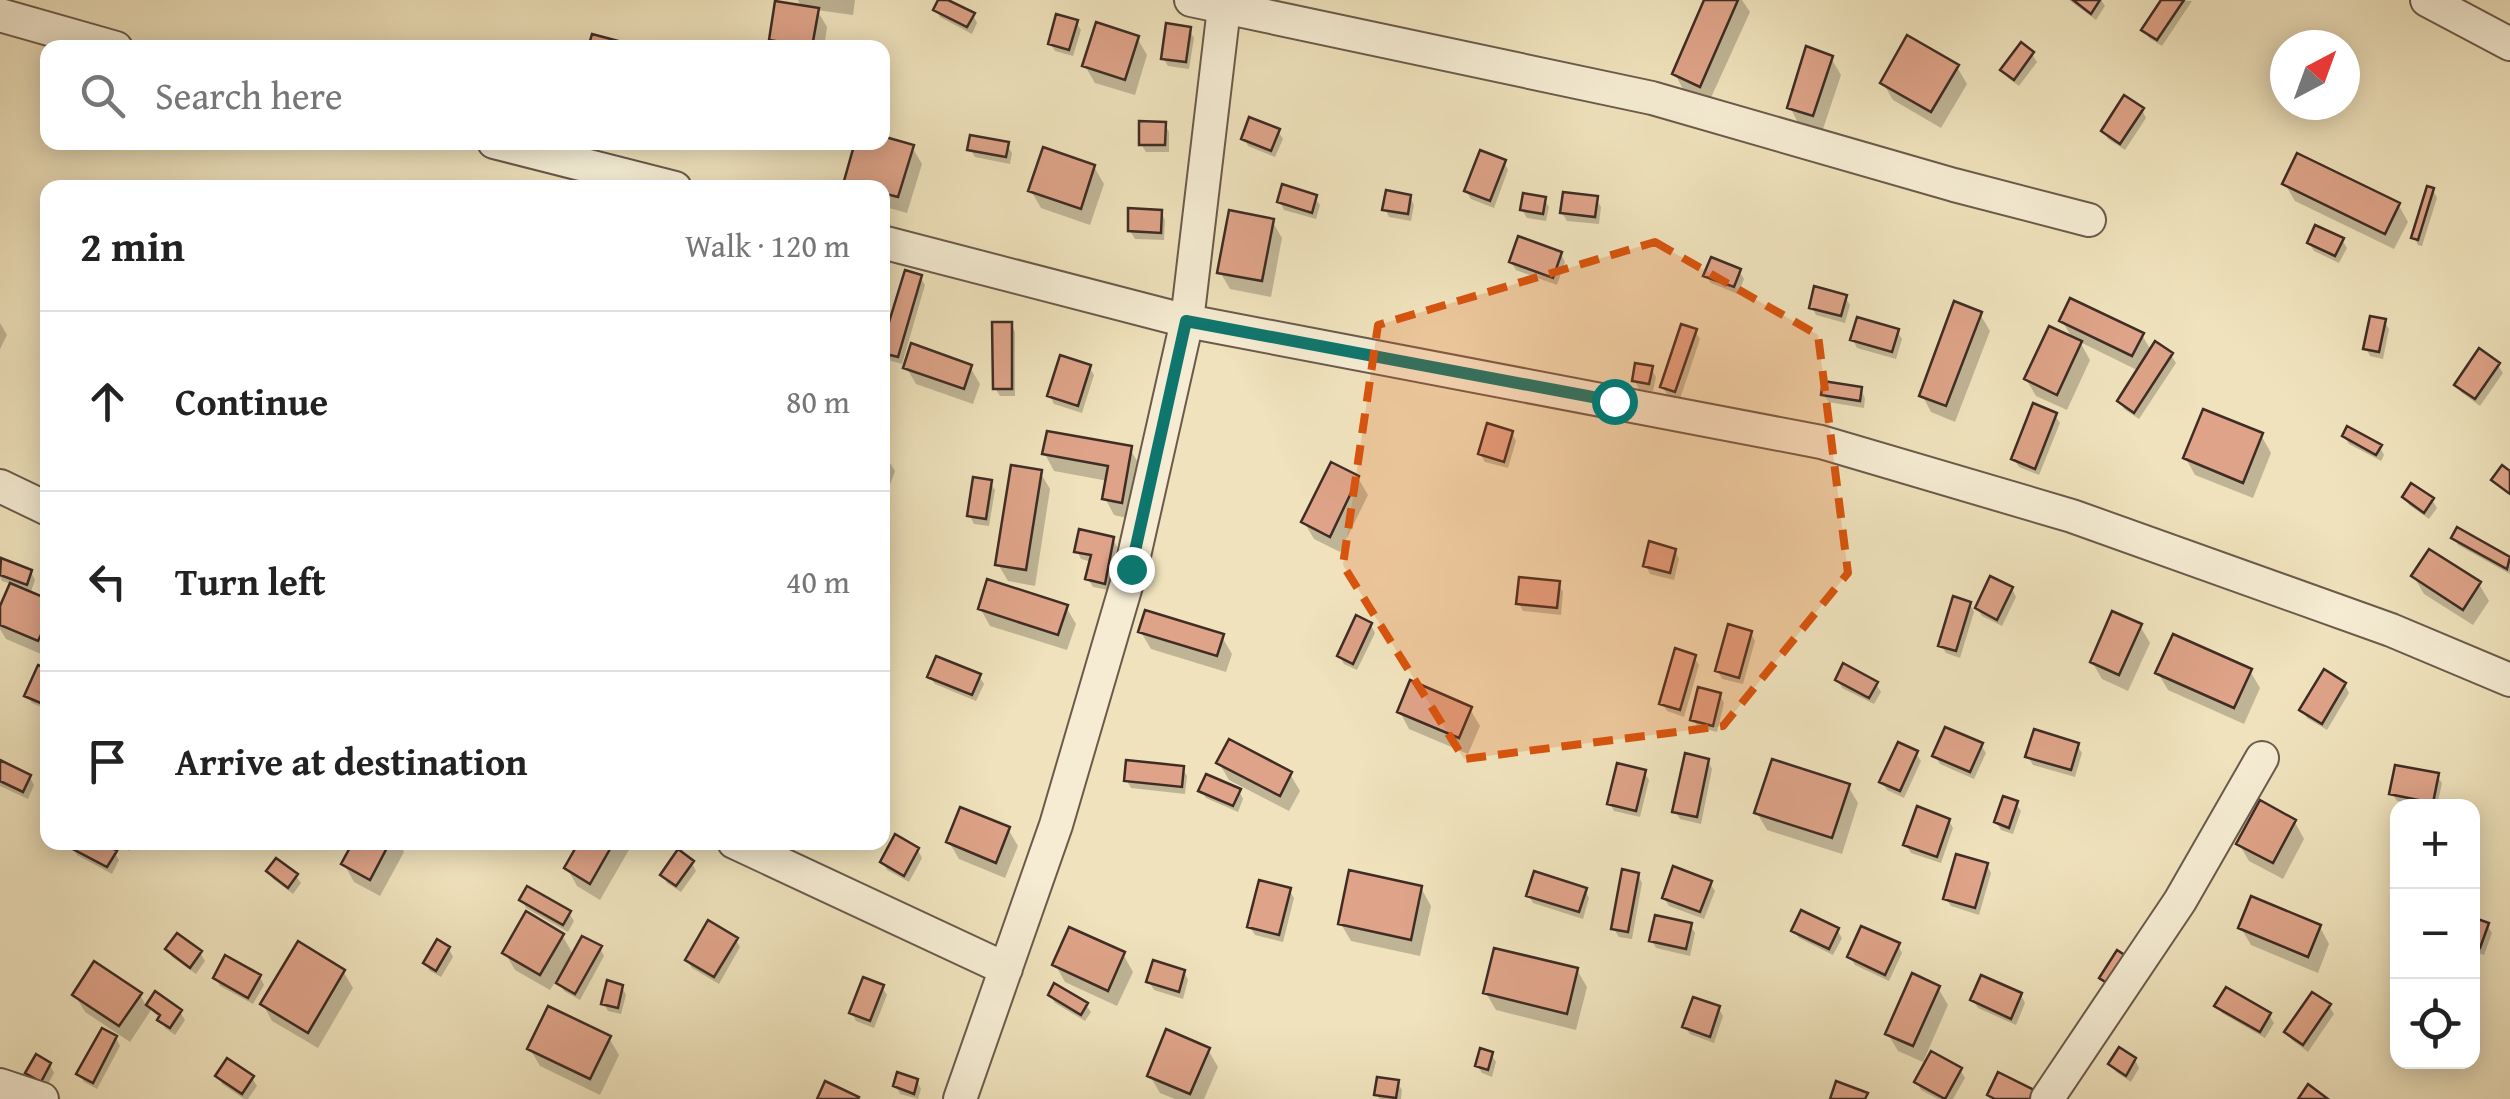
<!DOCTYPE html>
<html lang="en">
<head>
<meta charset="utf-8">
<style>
  body { margin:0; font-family:"Gentium Book Plus",serif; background:#f2f2f2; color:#222 }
  .controls { position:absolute; right:30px; bottom:30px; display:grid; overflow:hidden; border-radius:20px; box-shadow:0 5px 25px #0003 }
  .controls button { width:90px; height:90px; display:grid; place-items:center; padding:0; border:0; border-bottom:2px solid #e0e0e0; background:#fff; color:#222; font:50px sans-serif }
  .compass { position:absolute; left:2270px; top:30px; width:90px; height:90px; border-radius:50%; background:#fff; box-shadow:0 5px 25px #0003; rotate:41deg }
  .stop { position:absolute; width:30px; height:30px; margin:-22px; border:8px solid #0f766e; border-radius:50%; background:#fff }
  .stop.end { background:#0f766e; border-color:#fff; box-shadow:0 2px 10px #0008 }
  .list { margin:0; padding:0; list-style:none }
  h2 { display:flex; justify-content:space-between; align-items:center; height:130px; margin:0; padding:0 40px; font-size:42px }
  h2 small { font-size:32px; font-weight:400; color:#767676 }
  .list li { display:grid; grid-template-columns:65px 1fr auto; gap:30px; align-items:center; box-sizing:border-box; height:180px; padding:0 40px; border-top:2px solid #e0e0e0 }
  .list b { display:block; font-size:38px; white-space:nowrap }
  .list em { font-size:32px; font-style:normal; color:#767676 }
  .icon { flex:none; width:55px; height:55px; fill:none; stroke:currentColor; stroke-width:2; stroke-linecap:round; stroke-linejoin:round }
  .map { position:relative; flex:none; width:2510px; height:1099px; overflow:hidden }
  .search { position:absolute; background:#fff; box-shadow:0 5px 25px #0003; left:40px; top:40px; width:850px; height:110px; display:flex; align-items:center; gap:25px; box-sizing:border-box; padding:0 35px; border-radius:20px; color:#767676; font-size:38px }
  .panel { position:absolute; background:#fff; box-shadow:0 5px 25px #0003; left:40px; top:180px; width:850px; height:670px; border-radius:20px }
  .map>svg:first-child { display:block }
  .shadow { fill:#0003 }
  .building { fill:#dea388; stroke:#3f2c25; stroke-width:2.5 }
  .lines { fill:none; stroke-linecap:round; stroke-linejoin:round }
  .street-casing { stroke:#6b5a4b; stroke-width:36 }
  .street { stroke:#f5ecd3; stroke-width:32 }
  .route { stroke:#0f766e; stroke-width:12 }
  .marked { fill:#d7540e; fill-opacity:0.2; stroke:#d7540e; stroke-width:8; stroke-dasharray:20 12; stroke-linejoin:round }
</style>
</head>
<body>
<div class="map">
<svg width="2510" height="1099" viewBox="0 0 2510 1099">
  <rect width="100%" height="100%" fill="#efe2bc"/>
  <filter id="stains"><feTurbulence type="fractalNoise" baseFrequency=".002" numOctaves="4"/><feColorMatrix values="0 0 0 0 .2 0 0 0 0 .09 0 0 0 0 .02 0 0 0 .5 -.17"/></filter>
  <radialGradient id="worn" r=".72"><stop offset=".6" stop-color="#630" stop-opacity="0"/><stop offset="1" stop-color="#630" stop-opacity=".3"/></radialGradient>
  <path class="shadow" d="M798 0H855L853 15 817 10 827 27 824 48H776L771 40 802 8Z
    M940 0 973 15 977 23 972 34 940 17 936 9Z
    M1707 0H1742L1750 12 1709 102 1684 91 1675 74Z
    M2069 0H2101L2105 6 2096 20Z
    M2164 0 2192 1 2162 46 2149 38 2144 30Z
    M1076 22 1081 30 1073 56 1055 51 1050 43Z
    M1189 30 1194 38 1189 69 1168 66 1163 58Z
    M1137 38 1147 55 1135 95 1095 83 1085 66Z
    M2032 54 2037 62 2019 86 2008 78 2003 70Z
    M1831 58 1841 75 1822 132 1799 125 1790 107Z
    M1957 67 1967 84 1941 128 1893 100 1883 83Z
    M2142 110 2146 118 2125 150 2108 139 2104 131Z
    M1165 124 1169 132V152H1146L1141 144Z
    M1278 131 1283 139 1275 157 1248 146 1244 138Z
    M1007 145 1012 153 1010 164 975 157 970 149Z
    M912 147 922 164 907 213 882 206V188H850L846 181Z
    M1504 162 1508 170 1494 208 1471 199 1466 191Z
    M1094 167 1104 184 1090 225 1041 208 1031 191Z
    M2285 184 2398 204 2408 222 2394 249 2295 201Z
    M2433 190 2437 198 2422 246 2418 245 2414 237Z
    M1410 197 1414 205 1411 221 1389 217 1385 209Z
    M1315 198 1320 205 1316 219 1284 210 1280 202Z
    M1544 199 1549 207 1546 221 1527 218 1522 210Z
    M1596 199 1601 207 1599 224 1567 221 1562 213Z
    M1161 212 1165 220 1164 240 1135 239 1130 231Z
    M1272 221 1282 238 1271 297 1230 289 1220 272Z
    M2342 240 2347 248 2339 263 2314 251 2309 243Z
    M1561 254 1565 262 1557 285 1516 270 1511 262Z
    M1739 271 1744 279 1738 294 1711 283 1706 276Z
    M920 277 925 285 902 364 888 360 883 352Z
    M1845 297 1850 305 1845 323 1816 315 1812 307Z
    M1980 314 1990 331 1955 422 1931 412 1922 395Z
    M2062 321 2142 335 2152 352 2171 355 2176 363 2139 419 2124 409 2120 401 2139 371 2080 342 2090 360 2067 410 2036 396 2026 379 2073 339Z
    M2384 321 2389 329 2383 359 2370 356 2366 348Z
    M0 323 7 335 0 349Z
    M1011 324 1015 332V396H1000L995 388Z
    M1695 331 1700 339 1680 399 1667 394 1662 386Z
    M1897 331 1902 339 1896 359 1857 348 1853 340Z
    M2498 365 2503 373 2480 406 2461 392 2457 385Z
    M906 367H970L980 384 973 404 916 384Z
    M1089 367 1094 375 1082 413 1054 404 1050 396Z
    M1651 369 1656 377 1653 391 1639 389 1635 381Z
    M1861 390 1865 398 1864 408 1828 402 1823 394Z
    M882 411 890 420 882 439Z
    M2055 415 2060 423 2039 475 2019 467 2014 459Z
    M1512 433 1516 441 1508 468 1485 462 1480 454Z
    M2261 435 2271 453 2253 498 2195 475 2185 457Z
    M2344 436 2380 447 2384 455 2381 461 2349 444Z
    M1130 449 1140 466 1131 519 1114 515 1105 498 1108 481 1054 471 1045 454Z
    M882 460 890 463 895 471 882 507Z
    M1040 472 1050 489 1035 586 1008 581 998 564Z
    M1358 478 1368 495 1340 552 1314 539 1304 522Z
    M990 482 995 490 989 526 974 524 970 516Z
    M2405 498 2432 500 2437 508 2429 519 2409 505Z
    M2458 530 2510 559V574L2458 545 2454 538Z
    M1113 539 1117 547 1108 590 1093 587 1088 579 1092 562 1081 559 1077 551Z
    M1675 551 1679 559 1674 580 1650 574 1646 566Z
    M2 561 31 572 35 580 30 594 48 602V657L6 639 0 629V613L12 584 2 581 0 577Z
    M2414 577 2479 584 2489 601 2473 625 2424 594Z
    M1558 584 1563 592 1561 615 1523 611 1519 604Z
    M2012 589 2016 597 2002 626 1982 616 1977 608Z
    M1970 604 1974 612 1960 658 1946 653 1941 645Z
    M1066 607 1076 624 1067 650 990 626 980 608Z
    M1371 625 1375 633 1357 670 1344 664 1339 656Z
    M2140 626 2150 643 2128 691 2102 679 2092 662Z
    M1141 632 1222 637 1232 654 1226 672 1151 649Z
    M1751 633 1755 641 1743 684 1722 679 1718 671Z
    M1694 657 1699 665 1684 717 1667 711 1662 703Z
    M2250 671 2260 688 2244 724 2168 690 2158 673Z
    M48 672V710L32 703 27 695Z
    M979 676 984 684 976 701 935 684 930 677Z
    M1838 680 1876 684 1881 692 1874 704 1842 688Z
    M2345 685 2349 693 2327 730 2307 718 2302 710Z
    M1720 695 1724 703 1717 732 1698 727 1693 719Z
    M1470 709 1480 726 1468 754 1409 729 1400 712Z
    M1981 745 1986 753 1974 779 1940 764 1935 756Z
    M2077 745 2082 753 2075 777 2033 765 2028 757Z
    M1916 753 1921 761 1904 798 1887 790 1882 782Z
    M1708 761 1712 769 1701 824 1680 819 1675 811Z
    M0 763 30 777 34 785 28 799 0 786Z
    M1219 763 1290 774 1300 791 1289 811 1229 780Z
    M1182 768 1187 776 1185 794 1131 788 1127 781Z
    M1644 772 1649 780 1640 817 1614 811 1610 803Z
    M2437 776 2442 783 2437 806H2421L2397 801 2392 793Z
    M1848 786 1858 803 1842 854 1767 830 1757 813Z
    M1201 790 1239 791 1243 799 1238 812 1206 798Z
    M2016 804 2021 811 2013 834 2001 830 1996 822Z
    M1949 821 1953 828 1941 863 1911 853 1906 845Z
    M2295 822 2304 839 2283 879 2249 861 2239 844Z
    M1008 829 1018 846 1005 878 959 859 949 842Z
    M115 842H134L129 851Z
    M356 842H398L404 852 380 896 354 882 344 864Z
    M582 842H627L630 848 600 900 577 886 567 868Z
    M72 847 115 853 119 860 112 874 77 855Z
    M918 850 922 858 909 882 887 870 883 862Z
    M692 863 696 871 681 892 667 883 663 875Z
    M1987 865 1991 873 1979 915 1951 906 1946 899Z
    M269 872 296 876 301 883 293 894 273 879Z
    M1638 875 1642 883 1632 939 1619 937 1614 929Z
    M1710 883 1715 891 1704 919 1669 906 1664 898Z
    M1421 888 1431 906 1420 956 1351 941 1341 924Z
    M1289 890 1294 898 1283 942 1255 935 1250 927Z
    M1585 890 1589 898 1583 919 1533 903 1529 895Z
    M522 900 569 913 574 921 568 932 526 908Z
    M2472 920 2487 925 2492 933 2484 955 2472 951Z
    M1690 925 1695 933 1690 956 1656 948 1652 941Z
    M2320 927 2329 944 2318 973 2251 945 2241 928Z
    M1837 930 1842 938 1833 955 1799 938 1794 931Z
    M562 935 574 956 600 948 604 956 580 1000 564 991 557 979 550 990 515 970 505 953Z
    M736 940 740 947 719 984 692 968 687 960Z
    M1898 945 1902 953 1889 981 1855 965 1850 957Z
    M168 949 200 953 205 961 196 974 172 957Z
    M449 949 453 957 441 977 430 971 425 963Z
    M1123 954 1133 972 1117 1006 1065 982 1055 964Z
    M1577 970 1587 987 1576 1030 1496 1010 1486 993Z
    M343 971 353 988 318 1048 272 1021 263 1004Z
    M1184 972 1188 980 1183 999 1154 990 1149 982Z
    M260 977 264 985 253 1004 220 986 216 978Z
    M622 987 626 995 621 1014 608 1011 604 1004Z
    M882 987 887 995 874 1028 856 1021 852 1013Z
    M1938 988 1948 1005 1923 1062 1898 1051 1888 1034Z
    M75 995H140L147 1007 155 995 180 1012 185 1020 175 1035 165 1028 161 1019 151 1010 130 1042 85 1012Z
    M1050 995 1086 1005 1091 1012 1085 1021 1055 1003Z
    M2021 995 2025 1003 2016 1025 1978 1008 1973 1000Z
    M2217 1006 2269 1015 2274 1023 2265 1038 2222 1013Z
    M2329 1006 2334 1014 2308 1052 2292 1040 2287 1032Z
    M1719 1009 1723 1016 1714 1043 1690 1034 1685 1026Z
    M116 1038 120 1046 97 1089 84 1082 79 1074Z
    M609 1038 619 1055 600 1095 540 1066 530 1049Z
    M1208 1050 1218 1067 1204 1099H1175L1160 1093 1150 1076Z
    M1491 1054 1496 1062 1492 1077 1482 1073 1477 1065Z
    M2135 1060 2139 1068 2131 1082 2116 1072 2111 1064Z
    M50 1065 54 1073 46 1088 33 1081 28 1073Z
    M1960 1070 1965 1078 1953 1099H1938L1921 1090 1917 1082Z
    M218 1076 252 1078 257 1086 248 1099H244L222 1084Z
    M917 1081 921 1089 918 1099 900 1094 896 1086Z
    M1397 1082 1402 1090 1401 1099H1379L1377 1094Z"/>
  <path class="building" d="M938 0H948L975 13 967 27 933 10Z
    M1704 0H1738L1700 87 1672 74Z
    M2073 0H2100L2091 14Z
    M2161 0H2184L2157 40 2141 30Z
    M775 1 819 8 812 47 769 40Z
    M1056 14 1078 20 1069 50 1048 44Z
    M1096 22 1139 36 1125 80 1082 66Z
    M1166 23 1191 27 1186 62 1161 59Z
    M592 34 637 46V48H588Z
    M1907 35 1959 65 1931 112 1880 83Z
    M2021 42 2034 52 2014 80 2000 70Z
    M1806 46 1833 56 1813 116 1787 108Z
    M2124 95 2144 108 2120 144 2101 131Z
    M1249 117 1280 129 1271 151 1241 139Z
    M1139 121 1166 122 1165 145H1139Z
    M970 135 1009 142 1006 157 967 150Z
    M882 136 914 145 898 197 882 193V188H865L844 181 855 142H882Z
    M1043 147 1095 165 1081 209 1028 191Z
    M1480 150 1506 160 1490 201 1464 191Z
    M2297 153 2400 203 2385 234 2282 184Z
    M1282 184 1317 195 1312 213 1277 202Z
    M2427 186 2434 188 2418 240 2411 238Z
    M1386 190 1411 195 1408 214 1382 210Z
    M1563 192 1598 196 1595 217 1560 213Z
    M1523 193 1546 197 1543 214 1520 210Z
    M1128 208 1162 210 1161 233 1128 231Z
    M1229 210 1274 219 1262 281 1217 273Z
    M2315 225 2344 238 2335 256 2307 243Z
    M1518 236 1562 252 1553 278 1509 262Z
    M1711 257 1741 269 1734 287 1703 276Z
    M905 270 922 275 898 357 882 353V345Z
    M1814 286 1847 295 1841 316 1809 308Z
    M2070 298 2144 333 2132 356 2059 321Z
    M1954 301 1982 312 1946 406 1919 396Z
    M2370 316 2386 319 2379 352 2363 349Z
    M1857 317 1899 329 1892 352 1850 340Z
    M992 322H1012V389H993Z
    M1681 324 1697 329 1675 392 1660 387Z
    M2049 326 2082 341 2057 395 2024 379Z
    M2155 341 2173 353 2134 413 2117 401Z
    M911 343 972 365 964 389 903 368Z
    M2479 348 2500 363 2475 399 2454 385Z
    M1060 355 1091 365 1078 406 1047 396Z
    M1635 363 1653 366 1649 384 1632 381Z
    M1823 381 1862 387 1860 401 1821 395Z
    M2033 403 2057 413 2035 469 2011 459Z
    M2203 409 2263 433 2243 483 2183 458Z
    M1487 423 1513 431 1504 462 1478 454Z
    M2347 426 2382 445 2376 455 2342 436Z
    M1047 431 1132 446 1122 503 1102 499 1108 466 1042 454Z
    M1331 462 1359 476 1330 537 1301 522Z
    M1011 465 1042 470 1026 570 995 565Z
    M2502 465 2510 471V494L2491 480Z
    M973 477 992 480 986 519 967 516Z
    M2411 483 2434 498 2424 513 2402 497Z
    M2457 527 2510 557 2507 569 2451 538Z
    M1079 529 1114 537 1105 584 1085 579 1091 555 1074 552Z
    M1649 541 1676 549 1670 573 1643 566Z
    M2429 549 2481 582 2463 610 2411 576Z
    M1 558 32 570 27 585 0 575Z
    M1990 576 2013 587 1997 620 1975 608Z
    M1519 577 1560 581 1557 608 1516 604Z
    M987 579 1068 605 1058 635 978 609Z
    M10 583 48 599V620L38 641 0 625V606Z
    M1953 596 1971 602 1956 651 1938 646Z
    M1145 610 1224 634 1217 656 1138 632Z
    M2112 611 2142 624 2119 675 2090 662Z
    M1356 615 1372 623 1353 664 1337 656Z
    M1728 624 1752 631 1739 678 1715 671Z
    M2173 634 2252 669 2234 708 2155 673Z
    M1675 648 1696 655 1680 710 1659 704Z
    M936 656 981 674 972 695 927 677Z
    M1843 663 1878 682 1869 698 1835 680Z
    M38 665 48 669V706L24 696Z
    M2324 669 2346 683 2322 724 2299 710Z
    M1410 680 1472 707 1459 738 1397 712Z
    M1698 687 1721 693 1713 726 1690 720Z
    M1945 727 1983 743 1970 772 1932 756Z
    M2034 729 2079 743 2071 770 2025 757Z
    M1229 739 1292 772 1280 796 1216 763Z
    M1898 742 1918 751 1900 791 1879 782Z
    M1685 753 1709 759 1697 817 1672 812Z
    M1772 759 1850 784 1832 838 1754 813Z
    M0 760 31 775 23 792 0 781Z
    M1126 760 1184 766 1182 787 1124 781Z
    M1617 763 1646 770 1636 811 1607 804Z
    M2395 765 2439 773 2433 803 2389 794Z
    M1206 774 1241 789 1233 806 1198 791Z
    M2003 796 2018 801 2009 828 1994 822Z
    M2260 800 2296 820 2273 863 2236 844Z
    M1917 806 1950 819 1937 857 1903 845Z
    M960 807 1010 827 996 863 946 842Z
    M895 834 919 848 904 876 880 862Z
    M72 842H102L117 851 107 867 69 847Z
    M353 842H390L370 880 341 864Z
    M579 842H614L590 884 564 868Z
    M678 849 694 861 676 886 660 875Z
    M1956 854 1988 863 1975 908 1943 899Z
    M276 858 298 874 288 888 266 871Z
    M1673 866 1712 881 1700 912 1662 898Z
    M1622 869 1639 873 1628 932 1611 929Z
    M1349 870 1422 886 1411 940 1338 924Z
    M1534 871 1587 888 1579 912 1526 896Z
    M1259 880 1291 888 1279 935 1247 927Z
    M527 886 571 911 563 925 519 900Z
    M2251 896 2321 925 2308 957 2238 928Z
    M1801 910 1839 928 1829 949 1791 931Z
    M526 911 564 934 540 975 502 953Z
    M1655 915 1692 923 1686 949 1649 941Z
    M2472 917 2489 923 2480 948 2472 946Z
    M708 920 738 938 714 977 685 960Z
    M1861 926 1900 943 1885 975 1847 957Z
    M1069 927 1125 952 1108 991 1052 965Z
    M177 933 202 951 190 968 165 949Z
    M582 936 602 946 575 994 556 983Z
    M437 939 450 947 436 971 423 963Z
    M298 941 345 970 308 1033 260 1004Z
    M1494 948 1578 968 1567 1014 1483 993Z
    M2117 950 2131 959 2112 986 2099 978Z
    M225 955 261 975 248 998 213 978Z
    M1153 960 1185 970 1179 992 1146 982Z
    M94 961 142 993 119 1026 72 995Z
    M1912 973 1940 986 1913 1046 1885 1034Z
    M1981 975 2022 993 2011 1019 1970 1000Z
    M863 977 884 985 870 1021 849 1013Z
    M607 980 623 985 618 1008 601 1004Z
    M1054 983 1088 1003 1081 1015 1048 995Z
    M2226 987 2271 1013 2260 1032 2214 1006Z
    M155 991 182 1010 170 1028 157 1020 160 1015 146 1005Z
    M2312 992 2331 1004 2303 1045 2284 1032Z
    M1693 997 1720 1006 1710 1037 1682 1027Z
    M548 1006 611 1036 590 1079 527 1049Z
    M102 1028 117 1036 93 1083 76 1074Z
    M1166 1029 1210 1048 1190 1094 1147 1076Z
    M2119 1047 2136 1058 2126 1076 2108 1064Z
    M1480 1048 1493 1052 1488 1070 1475 1066Z
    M1931 1051 1962 1068 1945 1099 1914 1082Z
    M36 1054 51 1063 41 1082 25 1073Z
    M227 1058 254 1076 242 1094 215 1076Z
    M897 1072 918 1079 914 1094 893 1086Z
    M1998 1072 2034 1090 2030 1099H1995L1987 1095Z
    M1377 1077 1399 1080 1396 1098 1374 1095Z
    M825 1081 859 1097 858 1099H817Z
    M1836 1081 1868 1093 1865 1099H1830Z
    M2308 1084 2328 1099H2298Z"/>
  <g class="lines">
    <defs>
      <path id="street" d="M1191 0 1652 98 1954 185 2089 220
        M2427 0 2510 44
        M0 15 116 48
        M494 142 675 188
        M882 242 1187 321 1821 442 2072 516 2391 630 2510 680
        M0 486 48 509
        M734 842 1006 969
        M0 1085 42 1099
        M960 1099 1056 825 1131 569 1187 321 1224 8 1223 0
        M2047 1099 2180 901 2262 758"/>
    </defs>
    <use href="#street" class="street-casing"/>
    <use href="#street" class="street"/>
  </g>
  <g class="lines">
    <path class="route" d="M1131 569 1186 321 1614 401"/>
  </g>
  <path class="marked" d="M1655 242 1818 335 1848 573 1723 726 1464 759 1343 565 1378 325Z"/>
  <rect width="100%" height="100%" filter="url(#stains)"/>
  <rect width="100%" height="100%" fill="url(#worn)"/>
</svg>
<div class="controls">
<button>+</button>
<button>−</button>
<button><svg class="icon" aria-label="locate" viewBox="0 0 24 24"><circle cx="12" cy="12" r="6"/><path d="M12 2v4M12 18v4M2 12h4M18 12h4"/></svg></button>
</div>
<svg class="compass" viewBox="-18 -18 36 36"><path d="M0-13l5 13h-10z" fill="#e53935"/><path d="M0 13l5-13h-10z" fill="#767676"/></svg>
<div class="stop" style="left:1614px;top:401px"></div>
<div class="stop end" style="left:1131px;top:569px"></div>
<div class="search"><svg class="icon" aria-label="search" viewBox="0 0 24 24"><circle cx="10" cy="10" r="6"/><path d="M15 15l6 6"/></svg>Search here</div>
<section class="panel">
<h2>2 min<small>Walk · 120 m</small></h2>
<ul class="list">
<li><svg class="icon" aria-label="ahead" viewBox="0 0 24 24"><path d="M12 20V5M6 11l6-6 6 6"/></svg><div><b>Continue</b></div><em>80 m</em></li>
<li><svg class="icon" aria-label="left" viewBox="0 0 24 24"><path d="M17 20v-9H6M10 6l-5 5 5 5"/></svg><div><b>Turn left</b></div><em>40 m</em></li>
<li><svg class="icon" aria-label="arrive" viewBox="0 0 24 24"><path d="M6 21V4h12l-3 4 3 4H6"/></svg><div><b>Arrive at destination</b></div></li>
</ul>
</section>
</div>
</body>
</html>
